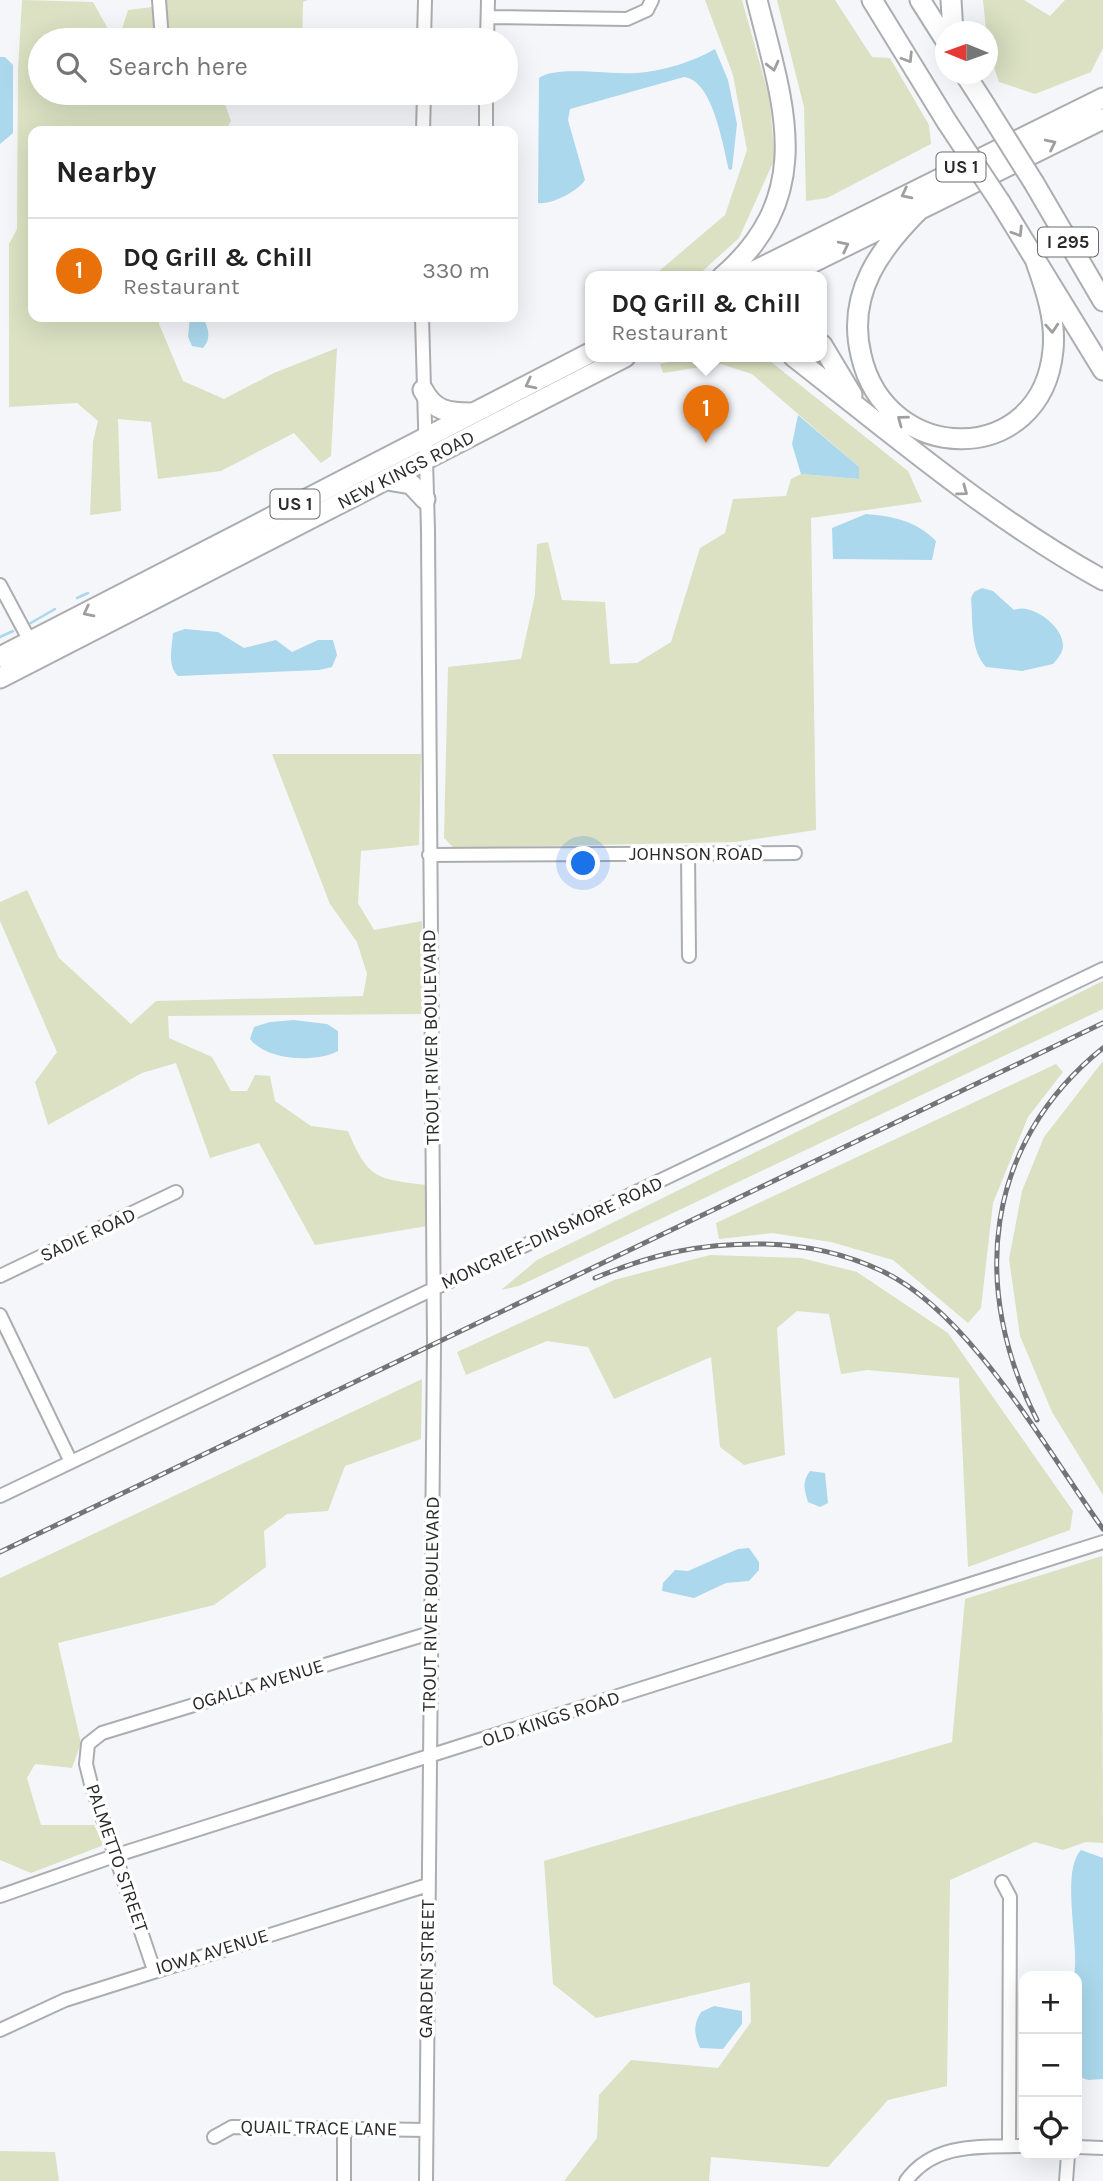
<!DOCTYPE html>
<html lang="en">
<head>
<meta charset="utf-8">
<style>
  body { margin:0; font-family:Karla,sans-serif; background:#f6f6f6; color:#222 }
  .controls { position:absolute; right:21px; bottom:21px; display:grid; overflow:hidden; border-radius:14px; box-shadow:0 7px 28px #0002 }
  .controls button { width:63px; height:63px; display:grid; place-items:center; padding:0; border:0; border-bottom:2px solid #e0e0e0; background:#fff; color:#222; font:35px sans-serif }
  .compass { position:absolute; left:935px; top:21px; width:63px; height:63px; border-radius:50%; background:#fff; box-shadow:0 7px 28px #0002; rotate:271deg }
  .you { position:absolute; left:584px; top:864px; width:24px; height:24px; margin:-18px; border:5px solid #fff; border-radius:50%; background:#1a73e8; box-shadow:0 0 0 10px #1a73e833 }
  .badge { display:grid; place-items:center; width:46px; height:46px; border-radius:50%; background:#0f766e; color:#fff; font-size:23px; font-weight:700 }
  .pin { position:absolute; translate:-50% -58px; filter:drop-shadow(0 2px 4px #0008) }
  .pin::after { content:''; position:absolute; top:37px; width:24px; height:21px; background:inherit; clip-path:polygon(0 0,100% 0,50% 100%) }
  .popup { position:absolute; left:585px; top:271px; width:242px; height:91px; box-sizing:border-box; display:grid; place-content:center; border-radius:14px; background:#fff; filter:drop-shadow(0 2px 5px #0005); font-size:23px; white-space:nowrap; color:#767676 }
  .popup b { font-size:26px; color:#222 }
  .popup::after { content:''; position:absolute; left:50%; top:100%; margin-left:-14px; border:14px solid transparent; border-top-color:#fff }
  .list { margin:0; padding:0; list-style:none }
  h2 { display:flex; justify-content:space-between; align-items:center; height:91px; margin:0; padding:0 28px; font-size:30px }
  h2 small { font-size:23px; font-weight:400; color:#767676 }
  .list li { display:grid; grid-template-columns:46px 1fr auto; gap:21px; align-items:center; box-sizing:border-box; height:105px; padding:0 28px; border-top:2px solid #e0e0e0 }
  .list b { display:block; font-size:26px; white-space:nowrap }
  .list p { margin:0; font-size:23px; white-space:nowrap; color:#767676 }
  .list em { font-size:23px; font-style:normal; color:#767676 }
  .icon { flex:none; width:38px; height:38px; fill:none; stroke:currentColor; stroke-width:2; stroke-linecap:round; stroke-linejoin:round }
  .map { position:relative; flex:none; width:1103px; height:2181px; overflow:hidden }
  .search { position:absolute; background:#fff; box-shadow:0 7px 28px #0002; left:28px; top:28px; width:490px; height:77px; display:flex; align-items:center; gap:18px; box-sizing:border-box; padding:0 24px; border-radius:38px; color:#767676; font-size:26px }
  .panel { position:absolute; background:#fff; box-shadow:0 7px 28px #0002; left:28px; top:126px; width:490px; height:196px; border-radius:14px }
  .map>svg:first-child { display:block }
  .green { fill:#dbe1c2 }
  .water { fill:#abd8ec }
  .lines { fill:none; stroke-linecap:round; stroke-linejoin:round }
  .stream { stroke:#abd8ec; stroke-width:2.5 }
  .minor-casing { stroke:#acadb0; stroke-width:16 }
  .highway-casing { stroke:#acadb0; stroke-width:23 }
  .minor { stroke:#fff; stroke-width:12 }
  .highway { stroke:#fff; stroke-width:19 }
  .rail-casing { stroke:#747477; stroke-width:5 }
  .rail { stroke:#fff; stroke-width:2.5; stroke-dasharray:8; stroke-linecap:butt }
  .highway-bridge-casing { stroke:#acadb0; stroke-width:23; stroke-linecap:butt }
  .highway-bridge { stroke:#fff; stroke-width:19 }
  .oneway { stroke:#9f9fa0 }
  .labels { text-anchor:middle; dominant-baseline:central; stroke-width:7; stroke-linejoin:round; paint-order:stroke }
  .shield { fill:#fff; stroke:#6a6a6b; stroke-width:2 }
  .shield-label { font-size:18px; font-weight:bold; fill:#2a2a2b }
  .street-label { font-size:19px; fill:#2a2a2b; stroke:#fff }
</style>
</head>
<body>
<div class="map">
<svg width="1103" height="2181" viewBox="0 0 1103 2181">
  <rect width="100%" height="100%" fill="#f5f6fa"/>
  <path class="green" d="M22 0 93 2 112 36 120 35 128 10 153 7 156 40H40V93H221L231 121 225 131H33V317H159V324L183 381 224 399 274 373 337 348 331 456 321 463 294 433 221 471 158 479 151 422 118 419 121 511 90 515 93 441 98 421 77 403 9 407V244L17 229 18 70Z
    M167 0H308L303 2 302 40H173L166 29Z
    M705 0H742L769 96 775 158 739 238 696 277H652L725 215 747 150 733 75Z
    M777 0H835L872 57 890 58 929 125 931 144 827 198 806 201 804 107Z
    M983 0H1024L1050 16 1065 0H1103V48L1091 72 1035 94 999 82 988 50Z
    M692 357H765L908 471 922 502 811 518 816 830 735 842 454 848 444 838 448 667 521 659 535 595 537 544 548 542 562 600 605 602 610 664 637 663 671 642 700 548 725 533 733 499 786 496 791 479 801 474 859 479V467L752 374 721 364 663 373 660 364Z
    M272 754H421L419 845 361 851 358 903 374 930 422 921 423 1014 168 1016 169 1038 212 1057 231 1091H247L255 1075 270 1076 275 1101 311 1126 348 1131C368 1179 376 1179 427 1185V1226L315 1245 259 1143 210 1158 176 1063 142 1073 48 1125 35 1082 57 1052 0 921V902L27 890 59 958 131 1024 156 1001 363 996 367 974 357 942 330 904Z
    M1103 981V1009L519 1286 501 1290 537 1260Z
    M1103 1061V1495L1052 1412 1020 1336 1009 1259 1022 1191 1044 1137Z
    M1056 1064 1063 1072 1028 1117 993 1203 981 1308 968 1323 893 1260 831 1242 772 1233 719 1239 716 1223Z
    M710 1255 801 1258 857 1272 948 1333 1073 1511 1070 1530 968 1567 959 1378 867 1370 841 1374 829 1314 797 1311 777 1328 785 1455 744 1465 720 1447 711 1357 614 1399 588 1347 547 1341 466 1375 457 1352 614 1280Z
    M422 1379 421 1439 345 1466 328 1511 287 1514 264 1531 266 1567 214 1605 58 1643 81 1743 72 1768 35 1764 27 1778 41 1825H94L104 1845 31 1873 0 1860V1578Z
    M1102 1556 1103 1843 1086 1842 1063 1850 1035 1842 950 1880 947 2086 888 2100 828 2167 711 2157 709 2181H564L597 2138 599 2095 631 2060 718 2068 751 2022 750 1982 596 2018 553 1984 544 1861 952 1742 965 1599Z
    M0 2151 55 2152 59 2181H0Z"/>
  <path class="water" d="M715 49 728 80 737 124 732 169 729 170C723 146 713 80 684 77L570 109 568 120 585 180C577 192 551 205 538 203L539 78C555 65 614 75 637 73 662 71 693 62 715 49Z
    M0 57H5L13 65V133L0 144Z
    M190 317 204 319C209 330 211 339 203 348L192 346 188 337Z
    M798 415 859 467V479L801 474 792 444Z
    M866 514C892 516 917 521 936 541L932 560 833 559 832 528Z
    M982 588 993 591 1014 610C1031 602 1063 626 1063 645 1063 653 1058 658 1053 664L1022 671 986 667C970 650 973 620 971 598L974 592Z
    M185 629 218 632 244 648 276 640 292 652 318 640H333L337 655 332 667 319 670 178 676C167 666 172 647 173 633Z
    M294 1020 327 1024 338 1031V1051C315 1063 267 1061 250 1039L254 1027 270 1022Z
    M810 1471 825 1473 828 1503 820 1507 808 1502C804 1489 802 1482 810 1471Z
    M749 1548 759 1562V1570L749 1581 726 1583 694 1598 662 1591 663 1583 675 1570 688 1571 738 1549Z
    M1081 1850 1103 1858V2079L1088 2080 1077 2076V1976H1074C1080 1946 1060 1872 1081 1850Z
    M714 2006 742 2011V2024L723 2049 700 2048C694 2034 693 2025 701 2012Z"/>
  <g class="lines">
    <path class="stream" d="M77 598 88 593
      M29 624 55 609
      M0 637 13 631"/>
    <defs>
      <path id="minor" d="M159 0 162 40
        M488 17 627 19 647 10 652 0
        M424 40 425 0
        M487 40 488 0
        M423 131 424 93
        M486 131V93
        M422 317 428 531 434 1344 426 2181
        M0 585 32 645
        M688 854 689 956
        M429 855 795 853
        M0 1276 176 1192
        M0 1315 71 1462
        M0 1496 1103 969
        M1002 1882 1010 1897 1009 2146
        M0 1896 117 1855 1103 1542
        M154 1970 91 1784 86 1764 88 1744 102 1733 430 1633
        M0 2030 65 2000 428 1885
        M344 2129V2181
        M214 2137 232 2127 426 2130
        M1077 2147 1103 2148
        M906 2181C934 2142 981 2147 1024 2146
        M1066 2181 1068 2155"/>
      <path id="highway" d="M872 0 947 122
        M920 0 946 41
        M951 0 953 32
        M965 74 985 105
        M1034 183 1103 301
        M1000 202 1103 370
        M923 206C881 247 846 293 861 355 886 467 1042 468 1053 350 1056 320 1046 290 1036 262
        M722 277C818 194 783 104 757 0
        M742 277 1103 98
        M783 277 1103 119
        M822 345 852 395
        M794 357C895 436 991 518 1103 580
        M423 390C434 411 448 413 471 413
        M387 480 411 484 425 499
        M0 657 590 353
        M0 678 625 357"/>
    </defs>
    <use href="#minor" class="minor-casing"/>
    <use href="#highway" class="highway-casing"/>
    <use href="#minor" class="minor"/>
    <use href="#highway" class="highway"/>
    <defs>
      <path id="rail" d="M595 1278C655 1253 701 1243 765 1244 806 1245 847 1254 884 1272 971 1314 1047 1451 1103 1529
        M1037 1420C970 1289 983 1144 1103 1048
        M0 1552 1103 1023"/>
    </defs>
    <use href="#rail" class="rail-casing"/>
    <use href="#rail" class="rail"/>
    <defs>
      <path id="highway-bridge" d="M985 105 1034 183
        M947 122 1000 202"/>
    </defs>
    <use href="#highway-bridge" class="highway-bridge-casing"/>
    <use href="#highway-bridge" class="highway-bridge"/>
  </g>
  <defs><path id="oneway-chevron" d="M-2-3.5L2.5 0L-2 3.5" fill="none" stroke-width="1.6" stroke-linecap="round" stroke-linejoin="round" transform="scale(1.75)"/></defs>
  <g class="oneway">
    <use href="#oneway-chevron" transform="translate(908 58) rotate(58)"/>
    <use href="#oneway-chevron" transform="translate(773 66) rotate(76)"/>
    <use href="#oneway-chevron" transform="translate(1051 144) rotate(-26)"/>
    <use href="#oneway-chevron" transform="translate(906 194) rotate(153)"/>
    <use href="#oneway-chevron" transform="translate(1018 232) rotate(58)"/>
    <use href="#oneway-chevron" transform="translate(844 246) rotate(-27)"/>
    <use href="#oneway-chevron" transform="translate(1052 328) rotate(86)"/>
    <use href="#oneway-chevron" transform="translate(530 384) rotate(153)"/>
    <use href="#oneway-chevron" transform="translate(902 420) rotate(-143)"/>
    <use href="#oneway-chevron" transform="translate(963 491) rotate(36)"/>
    <use href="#oneway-chevron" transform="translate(88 612) rotate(153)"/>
  </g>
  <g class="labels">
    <g class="shield">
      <rect x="936.5" y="152.5" width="49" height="29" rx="5"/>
      <rect x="1038" y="227.5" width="60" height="29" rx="5"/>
      <rect x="270.5" y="489.5" width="49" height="29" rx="5"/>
    </g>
    <g class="shield-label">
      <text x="961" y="167">US 1</text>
      <text x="1068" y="242">I 295</text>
      <text x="295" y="504">US 1</text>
    </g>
    <g class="street-label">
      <text transform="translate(406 470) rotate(-27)">NEW KINGS ROAD</text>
      <text x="696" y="854">JOHNSON ROAD</text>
      <text transform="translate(431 1037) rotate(-91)">TROUT RIVER BOULEVARD</text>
      <text transform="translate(552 1233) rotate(-25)">MONCRIEF-DINSMORE ROAD</text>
      <text transform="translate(88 1235) rotate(-25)">SADIE ROAD</text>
      <text transform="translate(431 1604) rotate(-89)">TROUT RIVER BOULEVARD</text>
      <text transform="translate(258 1685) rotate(-17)">OGALLA AVENUE</text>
      <text transform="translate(551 1719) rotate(-18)">OLD KINGS ROAD</text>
      <text transform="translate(117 1858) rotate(71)">PALMETTO STREET</text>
      <text transform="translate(212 1952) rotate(-17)">IOWA AVENUE</text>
      <text transform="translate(427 1969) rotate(-89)">GARDEN STREET</text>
      <text transform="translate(319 2128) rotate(1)">QUAIL TRACE LANE</text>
    </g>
  </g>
</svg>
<div class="controls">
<button>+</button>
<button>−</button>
<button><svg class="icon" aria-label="locate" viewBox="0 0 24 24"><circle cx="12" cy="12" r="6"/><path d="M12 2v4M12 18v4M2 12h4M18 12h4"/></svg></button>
</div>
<svg class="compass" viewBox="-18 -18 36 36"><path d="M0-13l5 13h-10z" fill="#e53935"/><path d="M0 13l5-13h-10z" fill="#767676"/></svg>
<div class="you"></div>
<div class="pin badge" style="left:706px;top:443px;background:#e8710a">1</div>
<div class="popup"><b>DQ Grill &amp; Chill</b>Restaurant</div>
<div class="search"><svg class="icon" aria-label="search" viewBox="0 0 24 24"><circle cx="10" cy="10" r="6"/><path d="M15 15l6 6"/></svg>Search here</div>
<section class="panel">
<h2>Nearby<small></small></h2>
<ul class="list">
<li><span class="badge" style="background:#e8710a">1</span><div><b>DQ Grill &amp; Chill</b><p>Restaurant</p></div><em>330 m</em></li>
</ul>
</section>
</div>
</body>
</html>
